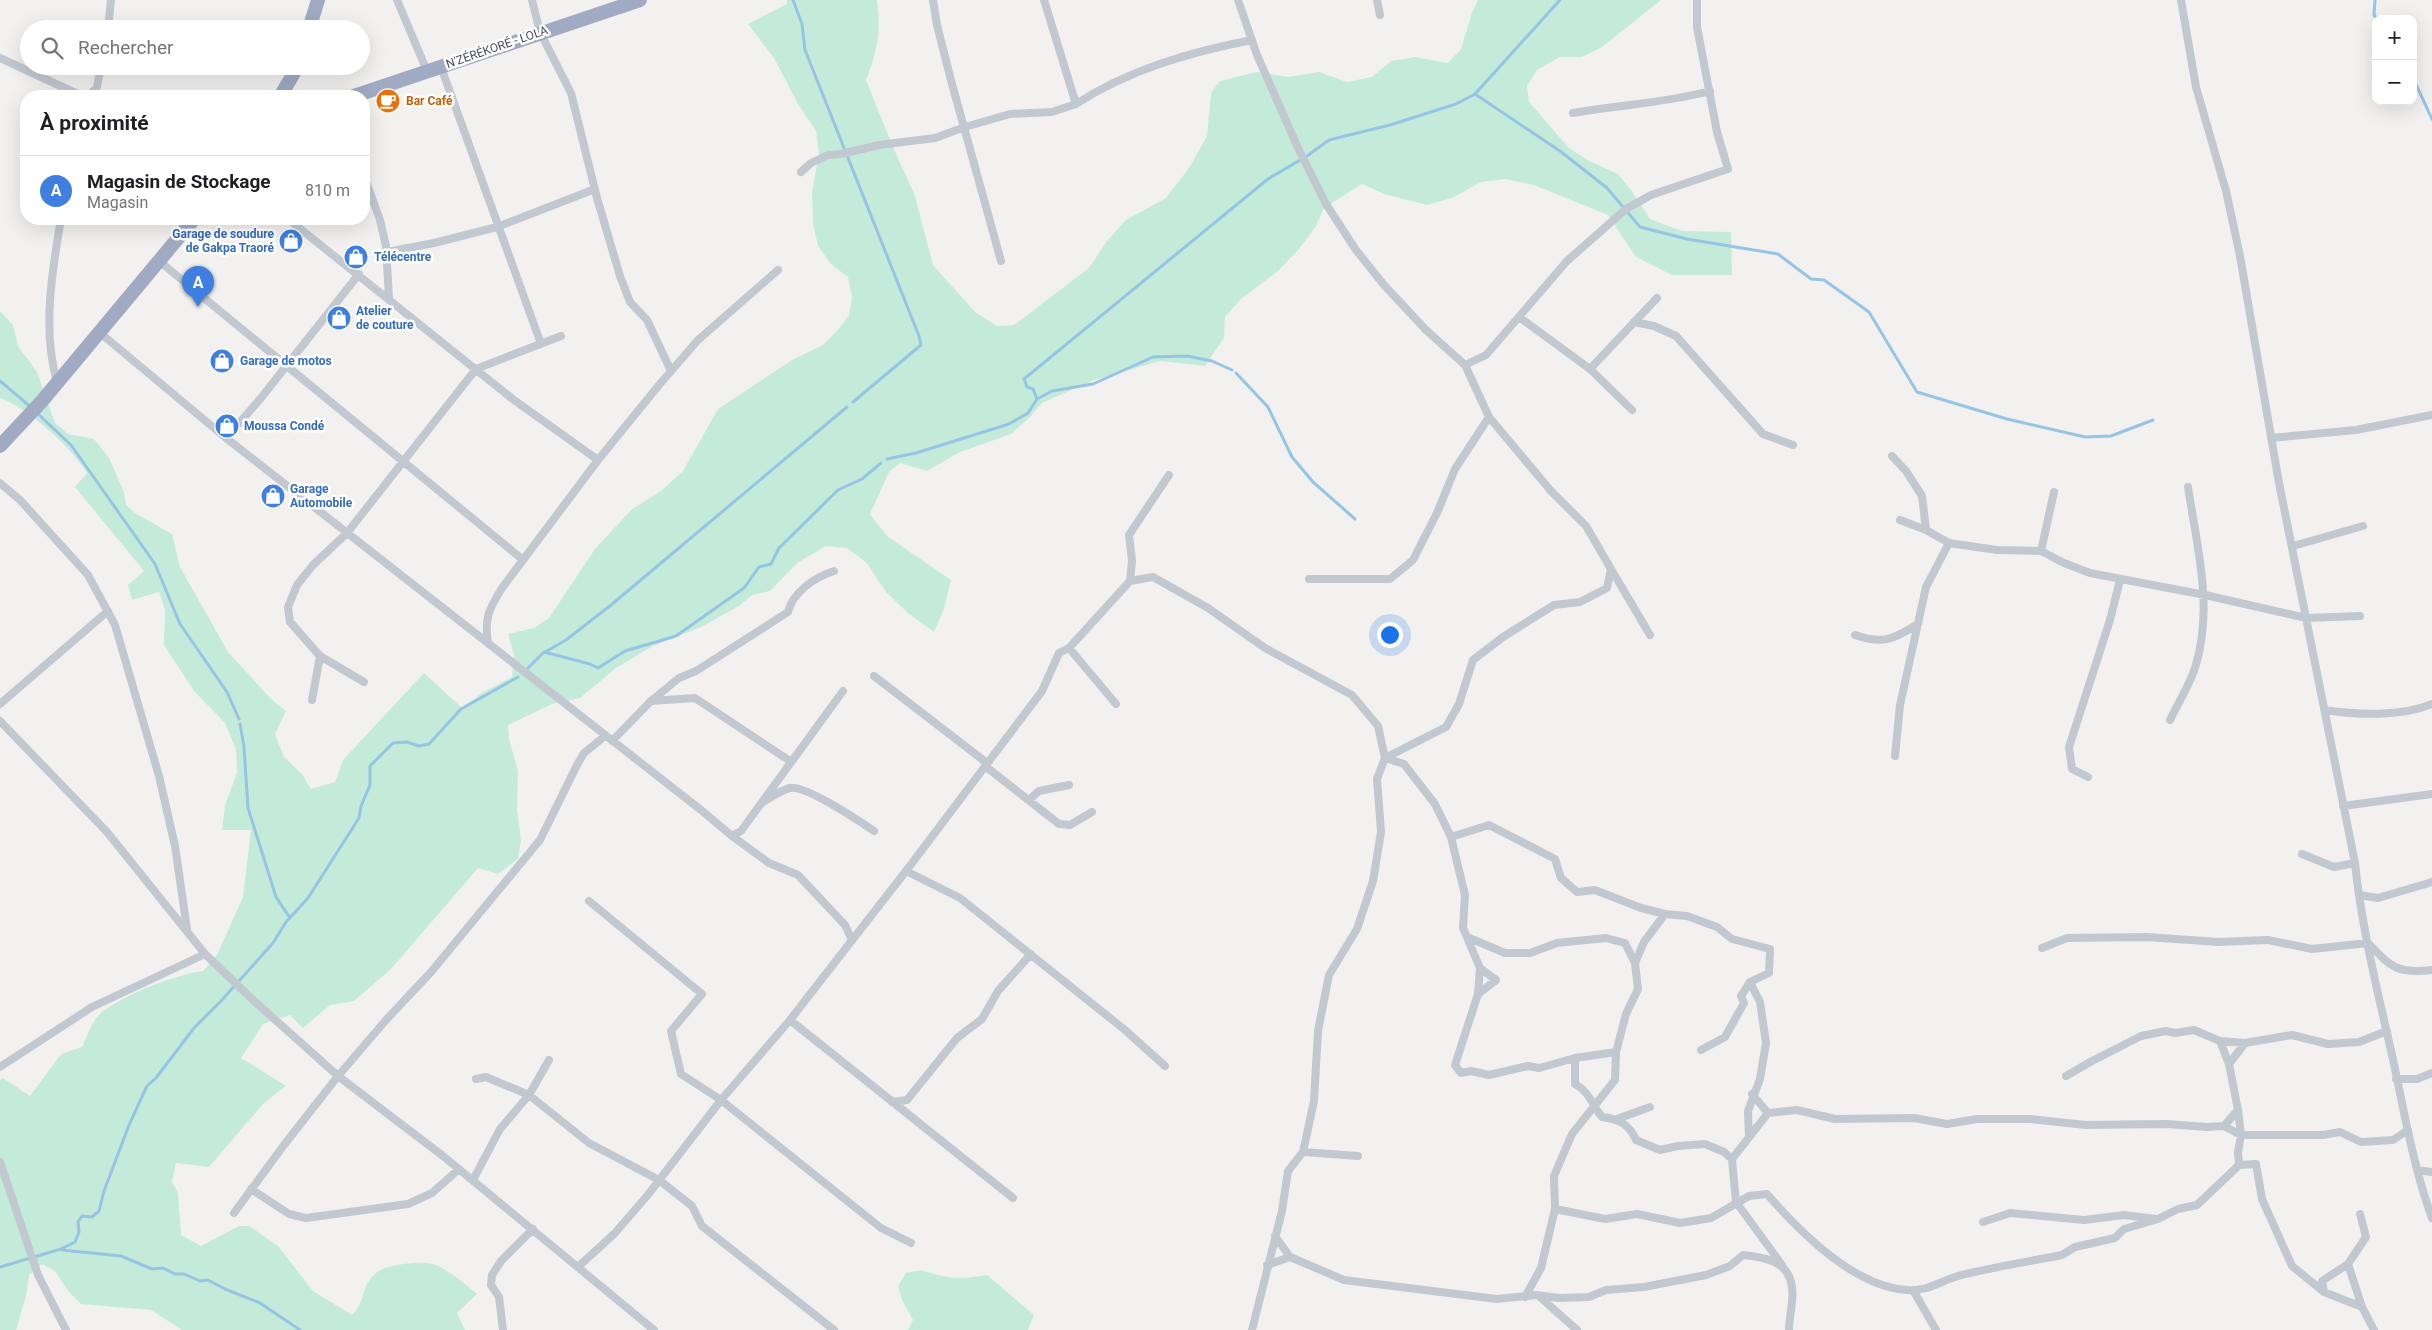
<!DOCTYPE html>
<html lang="fr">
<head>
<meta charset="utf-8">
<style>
  body { margin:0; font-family:Roboto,sans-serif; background:#f2f2f2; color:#202124 }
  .controls { position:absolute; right:15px; top:15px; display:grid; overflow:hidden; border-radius:10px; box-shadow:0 5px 20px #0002 }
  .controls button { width:45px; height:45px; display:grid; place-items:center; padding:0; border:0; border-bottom:1px solid #e0e0e0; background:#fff; color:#202124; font:25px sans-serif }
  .you { position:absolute; left:1389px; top:634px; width:18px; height:18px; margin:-12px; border:4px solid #fff; border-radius:50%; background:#1a73e8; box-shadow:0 0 0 8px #1a73e833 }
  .badge { display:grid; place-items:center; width:32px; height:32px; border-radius:50%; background:#b45309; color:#fff; font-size:16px; font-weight:700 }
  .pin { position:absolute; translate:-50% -41px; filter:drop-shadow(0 1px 2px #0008) }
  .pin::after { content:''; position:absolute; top:26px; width:18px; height:15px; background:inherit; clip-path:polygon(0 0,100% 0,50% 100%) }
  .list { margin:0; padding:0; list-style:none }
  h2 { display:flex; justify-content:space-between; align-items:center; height:65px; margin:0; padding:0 20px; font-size:21px }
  h2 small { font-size:16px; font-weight:400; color:#757577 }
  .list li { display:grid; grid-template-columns:32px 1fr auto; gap:15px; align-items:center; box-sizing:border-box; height:70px; padding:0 20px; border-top:1px solid #e0e0e0 }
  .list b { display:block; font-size:19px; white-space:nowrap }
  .list p { margin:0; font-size:16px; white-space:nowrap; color:#757577 }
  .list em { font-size:16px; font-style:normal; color:#757577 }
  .icon { flex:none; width:28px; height:28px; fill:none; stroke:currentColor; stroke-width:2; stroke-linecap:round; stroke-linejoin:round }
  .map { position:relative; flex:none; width:2432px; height:1330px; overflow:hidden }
  .search { position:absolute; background:#fff; box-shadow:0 5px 20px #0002; left:20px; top:20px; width:350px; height:55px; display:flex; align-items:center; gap:12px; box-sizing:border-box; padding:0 18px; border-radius:28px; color:#757577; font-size:19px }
  .panel { position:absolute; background:#fff; box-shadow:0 5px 20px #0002; left:20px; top:90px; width:350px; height:135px; border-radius:20px }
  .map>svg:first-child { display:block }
  .green { fill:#c4ebda }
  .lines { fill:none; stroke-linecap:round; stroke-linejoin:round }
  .stream { stroke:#96c4e3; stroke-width:3 }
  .minor { stroke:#c2c8d0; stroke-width:8 }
  .trunk { stroke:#a0aac2; stroke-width:14 }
  .labels { text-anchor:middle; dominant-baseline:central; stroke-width:5; stroke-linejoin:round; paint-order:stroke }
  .street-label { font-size:12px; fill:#4a505b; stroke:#fff }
  .food-label { font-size:12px; font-weight:bold; fill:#c56008; stroke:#fff; text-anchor:start }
  .shop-label { font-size:12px; font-weight:bold; fill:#366cbe; stroke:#fff; text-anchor:start }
</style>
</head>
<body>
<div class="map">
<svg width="2432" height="1330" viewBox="0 0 2432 1330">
  <rect width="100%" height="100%" fill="#f2f1f0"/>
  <path class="green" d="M787 0H877C881 32 878 50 866 80L893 147 915 196 933 265 975 312 997 326 1014 325 1089 268 1107 241 1126 220 1166 198 1189 168 1207 136 1211 93 1220 81 1257 72 1288 77 1319 72 1347 82 1372 77 1391 61 1415 57 1448 63 1461 49 1472 13 1478 0H1661L1602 47 1582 57H1560L1537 70 1527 86 1529 102 1569 148 1589 161 1618 174 1631 190 1650 219 1682 231 1731 232 1732 275H1672L1636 257 1608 215 1534 185 1505 179 1481 182 1452 198 1427 205 1384 194 1362 184 1324 208 1316 226 1299 249 1278 271 1241 299 1225 317 1224 338 1205 366 1160 361 1094 380 1042 403 1028 419 1011 434 960 452 927 471 900 463 889 472 870 514 887 536 951 580 944 609 934 632 909 614 886 592 867 563 847 548 826 546 797 563 770 591 752 595 739 606 701 627 653 646 616 668 580 698 552 704 508 725 509 739 518 771 517 810 521 840 518 859 498 874 478 868 391 969 354 1001 330 1005 303 1028 290 1015 263 1024 241 1058 286 1086 264 1103 209 1167 176 1163 172 1182 178 1193 181 1235 201 1246 239 1226H249L278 1246 313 1291 352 1315C367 1300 360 1286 376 1273 387 1264 422 1260 436 1265 450 1271 465 1284 477 1294L457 1313 465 1330H182L151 1310 81 1304 69 1292 55 1271 42 1264 29 1275 26 1296 16 1330H0V1080L3 1078 30 1096 61 1054 82 1047C87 1037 91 1023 98 1016 116 997 177 974 203 971L217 955 243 897 251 830H222L225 805 237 773 236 749 225 723 194 691 164 645 165 610 159 592 132 600 128 585 144 571 75 487 87 473C70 446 29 409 0 398V311L13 325 18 346 37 372 55 423 68 434 94 439 109 458 124 492 126 505 135 513 172 534 180 567 228 652 271 699 286 711 275 734 284 757 302 774 311 789 335 782 343 760 424 673 462 708 482 693 512 677 514 655 508 634 534 628 549 618 595 549 631 510 661 491 683 471 718 409 792 360 823 345 837 331 849 315 852 298 848 277 831 264 818 246 813 224 812 193 819 154 816 131 797 102 774 58 748 24 787 4Z
    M921 1270C949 1279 958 1280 987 1275L1034 1315 1028 1330H908L913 1320 903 1302 898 1286 906 1273Z"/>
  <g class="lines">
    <path class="stream" d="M793 0 802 24 805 50 919 336 921 345 853 402
      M2375 0 2374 15 2377 19
      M2413 78 2432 119
      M1475 94 1560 151 1607 188 1640 227 1687 239 1778 254 1811 279 1824 280 1869 312 1917 392 2007 419 2085 437 2111 436 2153 420
      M1236 373 1268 407 1292 457 1313 482 1355 519
      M0 381 32 408
      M1037 399 1033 389 1027 387 1024 379 1268 179 1307 156 1329 140 1390 125 1456 104 1475 94 1560 0
      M36 412 71 445 155 564 180 624 227 692 239 719
      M887 459 916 453 1009 424 1028 413 1037 399 1052 391 1093 384 1153 357 1187 356 1212 361 1232 370
      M545 652 566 640 611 605 847 407
      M527 669 544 652 590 664 598 668 625 651 676 636 744 588 759 567 771 564 779 548 838 490 862 479 881 463
      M240 724 244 747 248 808 276 897 290 918
      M62 1250 121 1256 152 1269 163 1268 175 1274H184L200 1281 208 1280 225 1289 260 1303 300 1330
      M0 1267 61 1249 75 1242 79 1232 78 1222 82 1216 92 1217 99 1211 104 1191 129 1125 147 1086 156 1078 194 1028 221 1001 273 943 286 922 308 898 359 818 361 806 370 785V766L393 743 407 742 419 746 429 744 461 709 518 677"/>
    <path class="minor" d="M397 0 427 71
      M532 0 540 32 571 93 597 198 620 276 630 302 647 320 671 371
      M933 0 937 25 952 84 1001 261
      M1044 0 1076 104C1128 70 1190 52 1252 40
      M1377 0 1380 15
      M2181 0 2196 87 2226 191 2240 256 2279 483 2355 863C2362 931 2379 997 2394 1064 2405 1116 2414 1169 2432 1218
      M108 29 111 0
      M0 58 82 96
      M441 67 541 344
      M89 96 97 87 101 66
      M1573 113C1619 105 1665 103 1710 91
      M801 172 811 163 828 155 841 154 879 145 935 138 965 127 1010 114 1052 112 1076 104
      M364 176 380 220 386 246 389 298
      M288 219 514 400 598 460
      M387 252 434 243 497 227 595 189
      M159 261 522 559
      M1519 317 1590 369 1657 298
      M1634 322 1654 326 1676 336 1763 434 1793 445
      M99 332 226 438 701 810 732 836 769 863 798 875 845 925 852 940
      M1465 365 1486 355 1567 261 1626 209 1651 195 1728 169 1717 132 1697 27V0
      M1590 369 1632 410
      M57 382C42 330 52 271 61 219
      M226 438 261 398 359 274
      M2271 438 2356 430 2432 415
      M1892 456 1906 471 1922 496 1926 530 1949 543
      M0 483 20 500 88 575 115 625 159 776 175 846 187 929
      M1900 520 1926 530
      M2293 546 2363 526
      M2041 551 2054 492
      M1611 569 1650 635
      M1309 579H1390L1413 560 1437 513 1455 469 1489 417
      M1130 581 1153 577 1208 608 1265 648 1352 695 1378 726 1385 758 1446 727 1459 704 1473 660 1503 637 1554 605 1580 602 1607 588 1611 569 1586 526 1551 491 1489 417 1465 365 1426 330 1384 285 1356 250 1326 204 1298 148 1257 55 1238 0
      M1855 635C1883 645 1894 639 1918 624
      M488 643C484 618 489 609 502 588L598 460 659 385 698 340 778 270
      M1069 648 1116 704
      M320 656 364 682
      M874 676 987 763
      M312 700 320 656 290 622 288 607 297 585 313 565 347 533 476 369 561 336
      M651 701 695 698 790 761
      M0 704 108 611
      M2325 710C2357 715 2402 717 2432 704
      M2170 720C2178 703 2189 686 2195 668 2214 608 2197 547 2188 487
      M0 721 107 832 205 954 252 999 338 1076 443 1156 654 1330
      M612 741 651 701 679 678 696 671 788 612C793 592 815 577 834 571
      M1895 756 1900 705 1926 587 1949 543 1997 550 2041 551 2064 563 2090 573 2205 595 2306 618 2360 616
      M985 766 1059 824 1070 825 1092 812
      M2088 777 2072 769 2069 747 2110 620 2120 580
      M1029 800 1039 791 1069 785
      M762 803C770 798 781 790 790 788 806 785 859 821 874 831
      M2343 806 2432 794
      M732 836 741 831 843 691
      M1451 837 1489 825 1555 859 1561 878 1577 892 1595 890 1641 908 1665 914 1687 916 1717 927 1732 939 1770 949 1769 973 1750 982 1741 996 1744 1003 1725 1037 1701 1050
      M2302 854 2334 867 2355 863
      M906 871 960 898 1125 1030 1165 1066
      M2359 895 2378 898 2432 882
      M589 901 702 994 671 1031 681 1074 721 1100 881 1228 911 1243
      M1467 937 1505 953H1530L1557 943 1606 938 1625 943 1635 963
      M2042 948 2067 938 2147 937 2218 942 2268 940 2312 949 2368 943C2391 967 2396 974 2432 970
      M1478 994 1480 968
      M790 1020 1013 1198
      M2220 1041 2229 1064 2238 1110 2224 1126
      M1575 1058V1084C1589 1091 1592 1105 1602 1117 1619 1119 1629 1124 1636 1140L1660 1150 1678 1146 1705 1144 1724 1152 1732 1159 1736 1202 1782 1265
      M2229 1064 2245 1043
      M0 1067 92 1007 205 954
      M2066 1076 2092 1061 2141 1036 2166 1031 2175 1033 2194 1030 2220 1041 2245 1043 2292 1035 2328 1044 2359 1042 2387 1031
      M476 1079 486 1077 529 1095 589 1143 659 1180 692 1206 702 1226 834 1330
      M2396 1079H2417L2432 1073
      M1752 1094 1768 1113
      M892 1102 907 1100 957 1038 982 1019 998 991 1031 954
      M1617 1119 1650 1107
      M1749 1137 1748 1111 1760 1079 1766 1043 1760 1002 1750 982
      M1303 1152 1358 1156
      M1732 1159 1768 1113 1797 1110 1835 1119 1914 1118 1947 1124 1977 1119H2030L2086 1125 2166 1124 2207 1127 2224 1126 2241 1135H2323L2340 1132 2361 1142 2393 1140 2408 1130
      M0 1162 38 1275 66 1330
      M2239 1165 2256 1164 2262 1199 2292 1266 2324 1292 2362 1307
      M2417 1170 2432 1172
      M473 1180 500 1129 529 1095 549 1060
      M251 1189 289 1214 306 1218 408 1204 432 1193 459 1169
      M1555 1209 1554 1176 1572 1134 1615 1080 1616 1052 1626 1014 1638 989 1635 963 1644 942 1665 914
      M234 1213 284 1145 338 1076 386 1020 431 972 540 840 577 765 584 753 605 736
      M2360 1214 2366 1237 2348 1264 2362 1307 2374 1330
      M1983 1222 2010 1213 2084 1220 2124 1215 2156 1219
      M1275 1236 1290 1257
      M1267 1265 1290 1257 1344 1280 1497 1299 1536 1295 1559 1298 1589 1297 1606 1290 1644 1287 1706 1275 1730 1266 1743 1255C1774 1258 1796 1265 1792 1302 1791 1312 1789 1320 1789 1330
      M579 1266 614 1234 647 1196 721 1100 790 1020 906 871 1042 691 1059 653 1069 648 1130 581 1132 561 1129 535 1169 475
      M1913 1290 1936 1330
      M2324 1292 2322 1281 2348 1264
      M1525 1297 1541 1268 1555 1209 1605 1219 1637 1214 1680 1223 1711 1218 1749 1196 1767 1194C1800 1232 1854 1287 1907 1290 1926 1292 1941 1281 1958 1276 1992 1267 2027 1262 2062 1255L2075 1247 2115 1238 2124 1229 2158 1219 2178 1209 2197 1205 2239 1165 2238 1152 2241 1135 2238 1110
      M1540 1297 1577 1330
      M503 1330 499 1297 491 1285 492 1275 501 1261 533 1229
      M1252 1330 1282 1211 1288 1171 1303 1152 1314 1101 1318 1031 1329 975 1357 929 1373 881 1381 832 1377 779 1385 758 1404 764 1435 804 1451 837 1465 895 1463 928 1480 968 1496 980 1478 994 1455 1065 1461 1073 1471 1071 1489 1075 1528 1066 1539 1068 1575 1058 1616 1052"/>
    <path class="trunk" d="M309 29 318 0
      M281 95 298 66
      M354 96 640 0
      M0 446 42 401 194 219"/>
  </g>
  <defs>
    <symbol id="cafe-disc" viewBox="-11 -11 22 22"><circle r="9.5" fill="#e8710a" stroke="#fff"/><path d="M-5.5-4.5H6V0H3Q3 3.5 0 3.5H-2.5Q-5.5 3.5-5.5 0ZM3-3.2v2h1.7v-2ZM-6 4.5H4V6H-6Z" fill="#fff"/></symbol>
    <symbol id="shop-disc" viewBox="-11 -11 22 22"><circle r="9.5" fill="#3f7fe0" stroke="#fff"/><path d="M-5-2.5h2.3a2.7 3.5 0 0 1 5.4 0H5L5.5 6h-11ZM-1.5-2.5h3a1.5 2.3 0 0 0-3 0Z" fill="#fff"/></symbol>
  </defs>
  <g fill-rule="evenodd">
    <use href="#cafe-disc" x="374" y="87" width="28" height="28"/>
    <use href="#shop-disc" x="277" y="227" width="28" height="28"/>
    <use href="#shop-disc" x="342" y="243" width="28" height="28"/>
    <use href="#shop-disc" x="325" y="304" width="28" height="28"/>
    <use href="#shop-disc" x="208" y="347" width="28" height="28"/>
    <use href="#shop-disc" x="213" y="412" width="28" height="28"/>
    <use href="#shop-disc" x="259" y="482" width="28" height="28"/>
  </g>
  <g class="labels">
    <g class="street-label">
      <text transform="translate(497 47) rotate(-19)">N'ZÉRÉKORÉ - LOLA</text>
    </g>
    <g class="food-label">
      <text x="406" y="101">Bar Café</text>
    </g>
    <g class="shop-label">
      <text x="274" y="234" text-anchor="end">Garage de soudure<tspan x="274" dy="14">de Gakpa Traoré</tspan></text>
      <text x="374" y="257">Télécentre</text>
      <text x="356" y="311">Atelier<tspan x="356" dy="14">de couture</tspan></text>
      <text x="240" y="361">Garage de motos</text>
      <text x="244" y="426">Moussa Condé</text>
      <text x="290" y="489">Garage<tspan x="290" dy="14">Automobile</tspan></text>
    </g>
  </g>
</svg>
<div class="controls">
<button>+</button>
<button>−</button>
</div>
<div class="you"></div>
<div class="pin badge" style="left:198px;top:307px;background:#3f7fe0">A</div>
<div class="search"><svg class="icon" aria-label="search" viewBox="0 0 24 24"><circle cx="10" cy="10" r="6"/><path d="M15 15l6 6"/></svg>Rechercher</div>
<section class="panel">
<h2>À proximité<small></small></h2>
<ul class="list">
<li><span class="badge" style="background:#3f7fe0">A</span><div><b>Magasin de Stockage</b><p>Magasin</p></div><em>810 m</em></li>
</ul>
</section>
</div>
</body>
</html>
